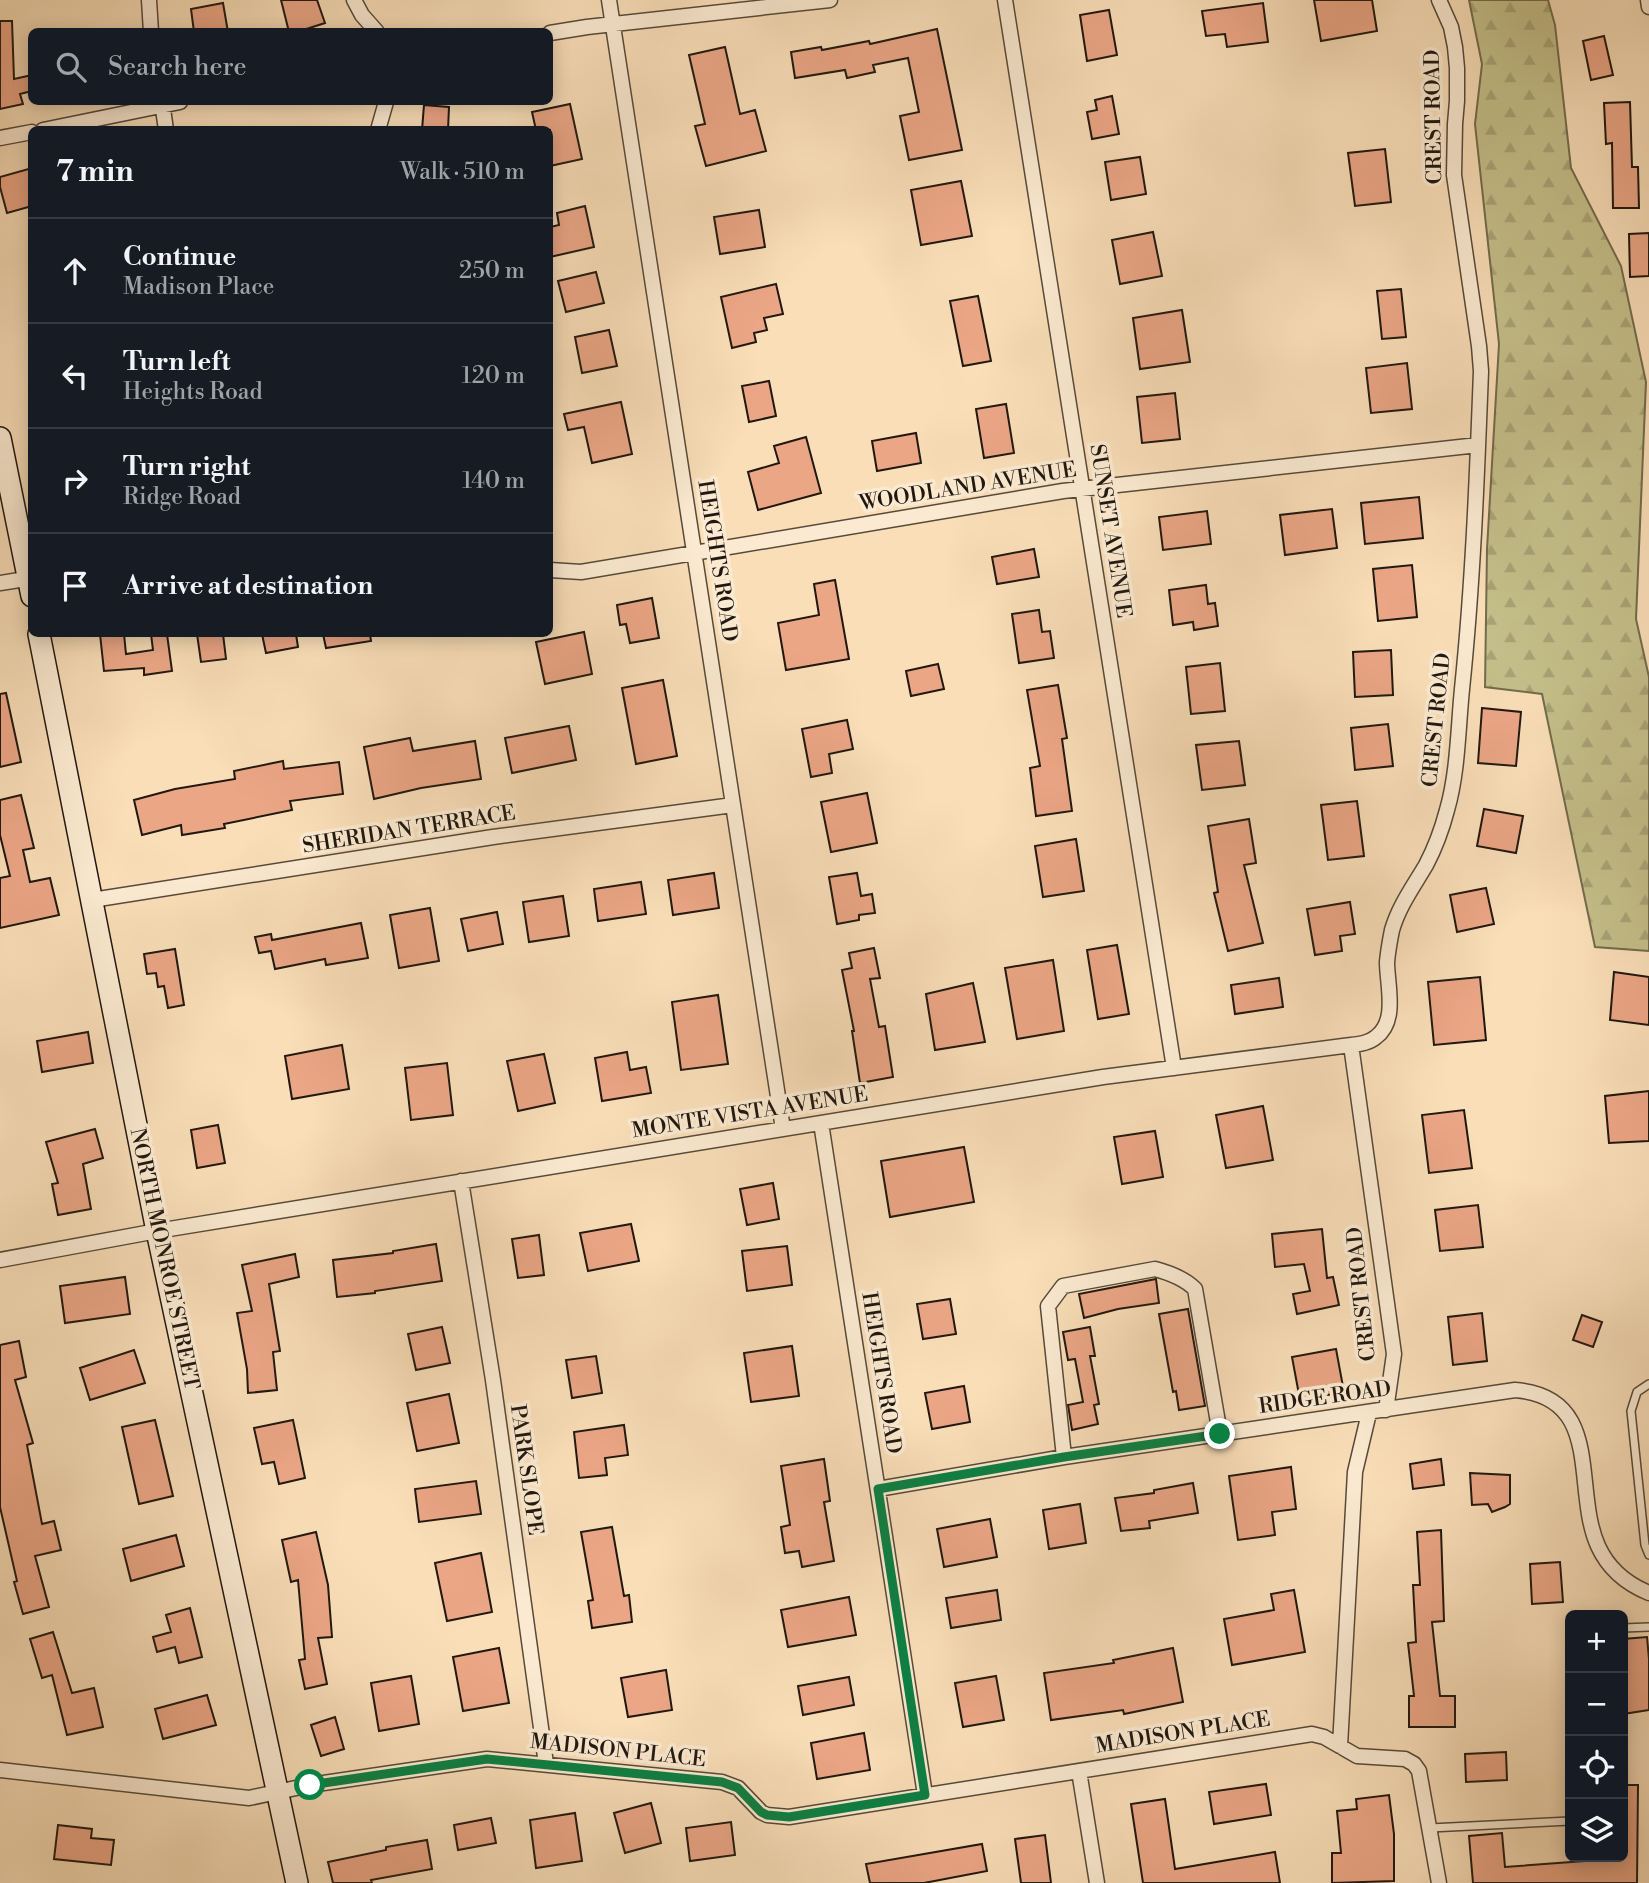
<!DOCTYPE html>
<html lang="en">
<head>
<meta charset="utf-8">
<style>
  body { margin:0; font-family:"Libre Bodoni",serif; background:#242831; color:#f1f3f6 }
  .controls { position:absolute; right:21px; bottom:21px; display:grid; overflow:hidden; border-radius:10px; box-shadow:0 4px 18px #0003 }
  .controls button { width:63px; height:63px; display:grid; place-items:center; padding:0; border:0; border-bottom:2px solid #363941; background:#171b24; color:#f1f3f6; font:35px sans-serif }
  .stop { position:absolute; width:21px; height:21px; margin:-16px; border:5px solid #0b8043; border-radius:50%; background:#fff }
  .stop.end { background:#0b8043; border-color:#fff; box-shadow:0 2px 7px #0008 }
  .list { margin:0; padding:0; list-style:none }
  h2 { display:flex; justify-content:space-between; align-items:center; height:91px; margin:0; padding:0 28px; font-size:30px }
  h2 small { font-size:23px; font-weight:400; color:#9ea1a6 }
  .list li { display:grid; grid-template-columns:46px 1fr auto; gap:21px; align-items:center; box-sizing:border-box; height:105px; padding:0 28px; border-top:2px solid #363941 }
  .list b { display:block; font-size:26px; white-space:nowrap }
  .list p { margin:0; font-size:23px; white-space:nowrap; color:#9ea1a6 }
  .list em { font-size:23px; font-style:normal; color:#9ea1a6 }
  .icon { flex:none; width:38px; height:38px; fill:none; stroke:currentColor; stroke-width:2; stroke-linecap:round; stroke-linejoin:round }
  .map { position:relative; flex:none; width:1649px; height:1883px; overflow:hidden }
  .search { position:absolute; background:#171b24; box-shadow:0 4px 18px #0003; left:28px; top:28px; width:525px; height:77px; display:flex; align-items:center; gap:18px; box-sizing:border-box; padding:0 24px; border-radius:10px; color:#9ea1a6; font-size:26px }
  .panel { position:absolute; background:#171b24; box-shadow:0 4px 18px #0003; left:28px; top:126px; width:525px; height:511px; border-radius:10px }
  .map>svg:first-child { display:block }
  .forest { fill:url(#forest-firs); stroke:#726c4d; stroke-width:2 }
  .building { fill:#eba686; stroke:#201810; stroke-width:2 }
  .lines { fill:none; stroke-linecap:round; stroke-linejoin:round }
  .service-casing { stroke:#564a3a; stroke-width:10 }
  .minor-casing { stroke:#564a3a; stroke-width:17 }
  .secondary-casing { stroke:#201810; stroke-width:24 }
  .service { stroke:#fbead1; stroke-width:7 }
  .minor { stroke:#fbead1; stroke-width:14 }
  .secondary { stroke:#fbead1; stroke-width:21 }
  .route { stroke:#0b8043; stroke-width:9 }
  .labels { text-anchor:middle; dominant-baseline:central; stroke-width:7; stroke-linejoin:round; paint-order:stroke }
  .street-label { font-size:21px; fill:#201810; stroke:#fbead1 }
</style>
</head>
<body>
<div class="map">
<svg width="1649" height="1883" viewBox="0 0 1649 1883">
  <defs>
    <pattern id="forest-firs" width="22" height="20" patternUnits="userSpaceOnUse" patternTransform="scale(1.75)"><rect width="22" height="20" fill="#c4bf8a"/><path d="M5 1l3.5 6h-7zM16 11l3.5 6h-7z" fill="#a8a376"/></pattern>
  </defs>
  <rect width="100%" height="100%" fill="#f9deb8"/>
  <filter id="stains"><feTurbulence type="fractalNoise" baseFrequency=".00286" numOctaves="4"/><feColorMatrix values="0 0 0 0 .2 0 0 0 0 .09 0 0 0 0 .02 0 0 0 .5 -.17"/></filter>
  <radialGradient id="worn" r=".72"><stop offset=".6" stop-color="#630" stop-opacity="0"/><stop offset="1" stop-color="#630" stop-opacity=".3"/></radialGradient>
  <path class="forest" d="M1469 0H1548L1555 25 1571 168 1621 266 1646 382 1636 619 1649 677V951L1595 947 1542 694 1485 687 1487 549 1499 344 1475 124 1482 64Z"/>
  <path class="building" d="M281 0H317L325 23 297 32H289Z
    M1314 0H1372L1377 31 1321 41Z
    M223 3 228 32H194L191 9Z
    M1263 3 1268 42 1227 47 1225 34 1206 36 1202 11Z
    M1109 10 1117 55 1087 61 1080 15Z
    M0 21H12L14 79 32 75V91L20 94 23 104 0 109Z
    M937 29 962 150 909 160 900 116 919 112 908 58 873 65 875 72 847 78 845 70 795 78 791 52 821 47 822 50 869 41 870 44Z
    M1604 36 1613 75 1591 80 1583 41Z
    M725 47 740 114 755 110 766 151 706 166 695 126 705 124 689 55Z
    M1112 96 1119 134 1092 139 1087 112 1097 110 1095 100Z
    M1630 102 1632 167H1638L1639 208H1613L1612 143 1606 144 1604 103Z
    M570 104 582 159 550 166V130H536L532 112Z
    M424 105 449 107 448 130H422Z
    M1385 149 1391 202 1355 206 1348 153Z
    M1140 157 1146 194 1111 200 1105 162Z
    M32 168V206L7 213 0 187V177Z
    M961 181 972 236 921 245 911 190Z
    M585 206 594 247 550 257V227L559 225 557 213Z
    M759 210 765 247 720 254 714 217Z
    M1153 232 1162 276 1120 284 1112 240Z
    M1649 233V276L1630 277 1629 234Z
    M596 272 604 303 566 312 558 281Z
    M776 284 783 314 764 318 767 330 754 333 756 342 732 348 721 297Z
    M1401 289 1406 337 1382 339 1377 291Z
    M978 296 991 361 963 366 950 301Z
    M1182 310 1190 362 1140 369 1133 318Z
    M609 330 617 366 582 373 575 337Z
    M1407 363 1412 409 1371 413 1366 368Z
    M769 381 776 416 749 422 742 386Z
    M1175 393 1180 439 1142 443 1137 397Z
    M621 402 632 454 592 463 584 427 568 430 564 414Z
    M1006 404 1014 453 984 458 976 409Z
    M916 433 921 463 877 471 872 441Z
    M806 437 821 493 758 510 748 472 779 463 774 446Z
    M1419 497 1423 538 1365 544 1361 503Z
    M1332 509 1337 548 1285 555 1280 515Z
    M1207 511 1211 544 1163 550 1159 517Z
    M1034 549 1039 577 997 584 992 557Z
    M1412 565 1417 617 1378 621 1373 569Z
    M835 580 849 659 786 670 778 623 819 615 814 584Z
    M1206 585 1208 604 1215 603 1218 626 1194 630 1193 622 1173 625 1169 590Z
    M652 598 659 638 630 643 626 624 620 625 617 605Z
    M1039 610 1042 632 1050 631 1054 658 1019 663 1012 614Z
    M584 632 592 674 545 684 536 642Z
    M100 634H124L126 654 153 650 151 634H167L172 671 144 675V668L104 671Z
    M197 634H223L226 659 201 662Z
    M262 634H296L298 647 266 653Z
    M323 634H370L371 641 326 648Z
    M1391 650 1393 695 1355 697 1353 652Z
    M1220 663 1225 711 1191 714 1186 667Z
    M938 664 944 689 911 696 906 671Z
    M663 680 677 756 636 764 622 688Z
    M1058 685 1067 738 1062 739 1072 811 1036 816 1030 768 1040 766 1027 690Z
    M6 693 21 762 0 767V694Z
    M1482 708 1521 712 1516 766 1478 763Z
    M847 720 853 749 829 754 832 773 811 777 802 729Z
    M1388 724 1393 766 1355 770 1351 728Z
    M569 726 576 760 512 773 505 738Z
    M410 738 413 751 475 741 481 779 421 788 374 799 364 747Z
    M1239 741 1245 785 1202 790 1196 745Z
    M283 761 284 769 339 762 343 794 290 801 292 810 224 824 225 828 182 835 181 825 142 835 134 800 175 789 235 779 234 771Z
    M867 793 877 843 831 852 821 802Z
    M21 795 34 848 23 850 30 882 50 878 59 915 0 928V878L10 876 0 835V800Z
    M1357 801 1364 856 1328 860 1321 805Z
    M1484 809 1523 816 1516 853 1477 846Z
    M1249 819 1256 863 1244 865 1263 943 1228 951 1214 893 1218 892 1208 826Z
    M1076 839 1084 891 1043 897 1035 846Z
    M714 873 719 908 673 915 668 880Z
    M857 873 861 896 872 894 875 913 859 915V920L837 924 829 877Z
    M641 882 646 914 598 921 594 889Z
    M1486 888 1494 924 1457 932 1450 895Z
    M563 896 569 936 529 942 523 902Z
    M1350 902 1355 934 1340 936 1342 951 1315 955 1307 909Z
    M430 908 439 961 399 968 390 915Z
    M497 912 503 944 468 951 461 919Z
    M361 923 368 958 326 965 325 959 275 969 271 951 259 953 255 937 271 934 272 940Z
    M1117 945 1129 1014 1098 1019 1087 950Z
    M874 948 880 978 870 979 879 1027 885 1026 893 1077 860 1083 852 1031H854L842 970 852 968 849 953Z
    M175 949 184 1005 168 1008 164 986 158 987 156 973 147 974 144 954Z
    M1053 960 1064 1031 1017 1039 1005 968Z
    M1614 972 1649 977V1025L1610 1020Z
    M1480 977 1486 1040 1434 1045 1428 982Z
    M1279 978 1283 1007 1235 1014 1231 985Z
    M973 983 985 1042 935 1050 926 994Z
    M718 995 728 1064 681 1070 672 1002Z
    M88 1032 93 1063 42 1072 37 1041Z
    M342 1045 349 1089 292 1099 285 1056Z
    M627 1052 630 1070 646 1067 651 1093 602 1101 595 1058Z
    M544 1054 555 1103 518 1111 507 1061Z
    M447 1063 453 1115 411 1120 405 1068Z
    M1649 1091V1141L1609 1143 1605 1096Z
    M1263 1106 1273 1160 1226 1168 1216 1115Z
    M1464 1110 1472 1168 1429 1173 1422 1115Z
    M218 1125 225 1163 197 1168 191 1130Z
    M95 1129 103 1158 83 1164 91 1209 58 1215 52 1184 58 1183 46 1142Z
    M1155 1131 1163 1177 1122 1184 1114 1137Z
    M964 1147 974 1202 890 1217 881 1161Z
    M773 1183 779 1219 747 1225 740 1189Z
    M1478 1205 1483 1247 1440 1251 1435 1210Z
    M631 1224 639 1261 588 1271 580 1233Z
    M1322 1229 1327 1278 1333 1277 1339 1305 1297 1314 1293 1294 1310 1291 1304 1264 1275 1267 1272 1234Z
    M539 1235 544 1275 518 1278 512 1239Z
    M436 1244 442 1281 375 1291V1293L337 1297 333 1260 393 1253V1251Z
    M787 1246 792 1285 747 1291 742 1251Z
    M295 1254 299 1277 269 1284 280 1351 273 1352 277 1390 248 1393 247 1369 237 1313 252 1311 242 1265Z
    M125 1277 130 1314 65 1323 60 1286Z
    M1156 1279 1159 1303 1118 1309 1084 1318 1079 1294Z
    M950 1299 956 1334 923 1339 917 1304Z
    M1188 1309 1205 1406 1179 1410 1176 1391 1173 1392 1159 1314Z
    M1482 1313 1487 1361 1453 1365 1448 1317Z
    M1582 1315 1602 1322 1593 1347 1573 1340Z
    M442 1327 450 1363 416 1370 408 1334Z
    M1090 1327 1095 1356H1090L1099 1404 1094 1405 1098 1424 1072 1430 1068 1405 1083 1402 1075 1359 1068 1360 1063 1332Z
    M19 1341 26 1377 15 1380 33 1443 27 1445 42 1524 54 1521 61 1550 35 1556 49 1607 23 1614 14 1582 17 1581 0 1507V1345Z
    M792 1346 799 1396 751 1402 744 1353Z
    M1336 1349 1344 1392 1300 1400 1292 1357Z
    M134 1350 145 1383 90 1400 80 1368Z
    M596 1356 602 1393 572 1398 566 1360Z
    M964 1386 970 1422 932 1429 925 1393Z
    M449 1394 459 1443 417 1451 407 1403Z
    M155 1420 173 1496 139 1504 122 1427Z
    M293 1420 305 1478 279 1484 274 1462 262 1464 254 1428Z
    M624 1425 628 1455 605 1458 607 1475 579 1478 574 1432Z
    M824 1459 830 1501 824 1502 834 1561 802 1567 799 1551 785 1553 781 1527 790 1525 781 1466Z
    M1441 1459 1444 1485 1413 1489 1410 1464Z
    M1291 1467 1296 1509 1272 1512 1275 1535 1238 1540 1229 1476Z
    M1470 1473 1510 1475V1504L1505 1507 1492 1512 1488 1504 1472 1505Z
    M476 1481 481 1514 419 1522 415 1489Z
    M1193 1483 1198 1513 1149 1521 1150 1528 1121 1531 1115 1498 1154 1493V1490Z
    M1080 1504 1086 1543 1049 1549 1043 1510Z
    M990 1519 997 1557 944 1567 937 1529Z
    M612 1527 624 1596 629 1595 632 1622 592 1628 588 1601 593 1600 581 1532Z
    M1441 1530 1444 1621 1432 1622 1440 1696H1455V1727H1409V1696H1414L1408 1643 1416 1642 1413 1585H1420L1417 1532Z
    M316 1532 328 1585 332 1637 318 1638 327 1684 305 1689 299 1660 305 1659 298 1580 291 1582 282 1540Z
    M176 1535 184 1566 131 1581 123 1549Z
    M481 1553 492 1612 447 1621 435 1563Z
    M1560 1562 1563 1602 1532 1604 1530 1564Z
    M997 1590 1001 1620 951 1628 946 1598Z
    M1294 1590 1305 1652 1232 1665 1224 1619 1274 1610 1271 1594Z
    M849 1597 856 1635 788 1647 781 1610Z
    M190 1608 202 1657 179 1663 175 1647 157 1652 153 1637 171 1632 166 1615Z
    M53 1632 72 1693 94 1688 103 1727 67 1735 52 1675 42 1678 30 1639Z
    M1647 1637 1649 1659V1710L1623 1714V1639Z
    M499 1648 509 1703 463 1711 453 1657Z
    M1173 1648 1183 1702 1124 1714 1123 1710 1051 1720 1044 1673 1114 1663 1113 1660Z
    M666 1670 672 1710 628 1717 621 1678Z
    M411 1676 419 1724 379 1731 371 1683Z
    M996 1676 1004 1720 963 1727 955 1683Z
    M849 1677 854 1705 803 1715 798 1686Z
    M207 1695 216 1725 163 1739 155 1709Z
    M335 1717 344 1749 321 1756 311 1725Z
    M864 1733 870 1770 817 1779 811 1743Z
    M1506 1752 1507 1780 1466 1782 1465 1754Z
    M1266 1784 1271 1815 1214 1824 1209 1792Z
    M1623 1785H1638L1637 1883H1473L1469 1836 1502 1833 1505 1867 1598 1860V1857H1623Z
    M1389 1795 1394 1834V1881L1332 1883V1853H1341L1337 1811 1357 1809 1356 1799Z
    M1165 1799 1175 1869 1275 1852 1280 1883H1143L1131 1804Z
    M651 1803 661 1843 625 1853 614 1813Z
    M575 1813 582 1861 536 1868 530 1820Z
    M491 1818 496 1843 458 1850 454 1825Z
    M731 1822 735 1855 690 1861 686 1828Z
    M58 1825 92 1829 91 1838 114 1840 111 1865 54 1859Z
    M1045 1835 1051 1883H1021L1015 1839Z
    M427 1840 432 1869 371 1880 372 1883H333L328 1862 386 1850V1847Z
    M982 1844 987 1871 924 1883H870L866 1864Z"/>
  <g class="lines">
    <defs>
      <path id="service" d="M1649 1384 1637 1392 1631 1411 1645 1545 1649 1555
        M1623 1628 1649 1627
        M1430 1828 1570 1821"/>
      <path id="minor" d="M149 0 151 32
        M354 0 362 15 377 32
        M609 0 783 1129
        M1005 0 1174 1068
        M1648 0 1649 7
        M550 33 587 27 830 0
        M162 102 166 130
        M43 130 180 102
        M378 130 386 102
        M0 138 32 132
        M550 570 581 572 1063 491 1478 445
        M0 583 32 578
        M92 900 493 837 733 805
        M1351 1045 1394 1354 1386 1410
        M821 1123 925 1795
        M461 1181 493 1380 546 1764
        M0 1260 157 1231 1103 1077 1351 1045C1360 1044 1369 1043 1376 1037 1398 1021 1387 985 1387 962 1388 951 1390 940 1392 930 1399 906 1413 887 1426 865 1435 848 1442 829 1447 810 1458 772 1458 729 1462 689 1473 583 1477 477 1481 371L1479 346 1454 175 1455 124 1457 101V68L1455 47 1451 27 1439 0
        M1064 1457 1048 1306 1063 1286 1155 1269C1170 1273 1184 1278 1195 1289L1220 1434
        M878 1489 1064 1457 1515 1390C1605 1397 1572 1488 1598 1546 1608 1568 1627 1584 1649 1593
        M1340 1746 1355 1472 1369 1413
        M0 1770 249 1798 310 1785 487 1759 722 1782 738 1788 761 1812 767 1815 789 1817 1312 1734 1324 1737 1357 1756 1405 1759 1414 1764 1419 1771 1439 1883
        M1079 1771 1097 1883"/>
      <path id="secondary" d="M0 438 32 596
        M39 634 157 1231 297 1883"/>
    </defs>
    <use href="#service" class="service-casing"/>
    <use href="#minor" class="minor-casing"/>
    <use href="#secondary" class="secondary-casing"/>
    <use href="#service" class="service"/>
    <use href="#minor" class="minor"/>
    <use href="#secondary" class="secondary"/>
  </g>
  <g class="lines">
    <path class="route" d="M310 1785 487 1759 722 1782 738 1788 761 1812 767 1815 789 1817 925 1795 878 1489 1064 1457 1220 1434"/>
  </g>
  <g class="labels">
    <g class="street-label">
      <text transform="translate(1434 117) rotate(-91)">CREST ROAD</text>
      <text transform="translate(968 487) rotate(-9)">WOODLAND AVENUE</text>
      <text transform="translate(1110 531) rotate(81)">SUNSET AVENUE</text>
      <text transform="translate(717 561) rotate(81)">HEIGHTS ROAD</text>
      <text transform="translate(1437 720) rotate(-84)">CREST ROAD</text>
      <text transform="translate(409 830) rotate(-9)">SHERIDAN TERRACE</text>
      <text transform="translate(750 1113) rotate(-9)">MONTE VISTA AVENUE</text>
      <text transform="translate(164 1259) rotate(78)">NORTH MONROE STREET</text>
      <text transform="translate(1362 1294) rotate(-96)">CREST ROAD</text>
      <text transform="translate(881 1373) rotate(81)">HEIGHTS ROAD</text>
      <text transform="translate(1325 1398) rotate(-8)">RIDGE ROAD</text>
      <text transform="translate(526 1470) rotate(82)">PARK SLOPE</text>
      <text transform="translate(1183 1733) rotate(-9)">MADISON PLACE</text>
      <text transform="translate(618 1751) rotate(6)">MADISON PLACE</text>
    </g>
  </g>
  <rect width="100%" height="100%" filter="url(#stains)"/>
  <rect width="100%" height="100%" fill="url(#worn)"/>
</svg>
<div class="controls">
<button>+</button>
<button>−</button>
<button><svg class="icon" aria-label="locate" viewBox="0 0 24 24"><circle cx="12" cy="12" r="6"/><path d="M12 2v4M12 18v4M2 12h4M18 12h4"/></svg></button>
<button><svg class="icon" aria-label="layers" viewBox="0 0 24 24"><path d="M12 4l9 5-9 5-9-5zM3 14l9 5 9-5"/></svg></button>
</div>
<div class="stop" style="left:310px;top:1785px"></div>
<div class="stop end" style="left:1220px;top:1434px"></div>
<div class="search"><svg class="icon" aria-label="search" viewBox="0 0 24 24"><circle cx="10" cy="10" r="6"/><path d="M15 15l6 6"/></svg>Search here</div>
<section class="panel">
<h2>7 min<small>Walk · 510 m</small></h2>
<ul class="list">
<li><svg class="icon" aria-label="ahead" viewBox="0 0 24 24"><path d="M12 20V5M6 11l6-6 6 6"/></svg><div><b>Continue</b><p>Madison Place</p></div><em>250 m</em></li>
<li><svg class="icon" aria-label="left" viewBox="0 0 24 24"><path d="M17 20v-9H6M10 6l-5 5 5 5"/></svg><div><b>Turn left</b><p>Heights Road</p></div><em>120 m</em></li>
<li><svg class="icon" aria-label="right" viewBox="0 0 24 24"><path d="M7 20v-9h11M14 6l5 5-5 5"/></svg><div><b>Turn right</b><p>Ridge Road</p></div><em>140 m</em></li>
<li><svg class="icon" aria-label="arrive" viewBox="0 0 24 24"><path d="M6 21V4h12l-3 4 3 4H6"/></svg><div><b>Arrive at destination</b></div></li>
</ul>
</section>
</div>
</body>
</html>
